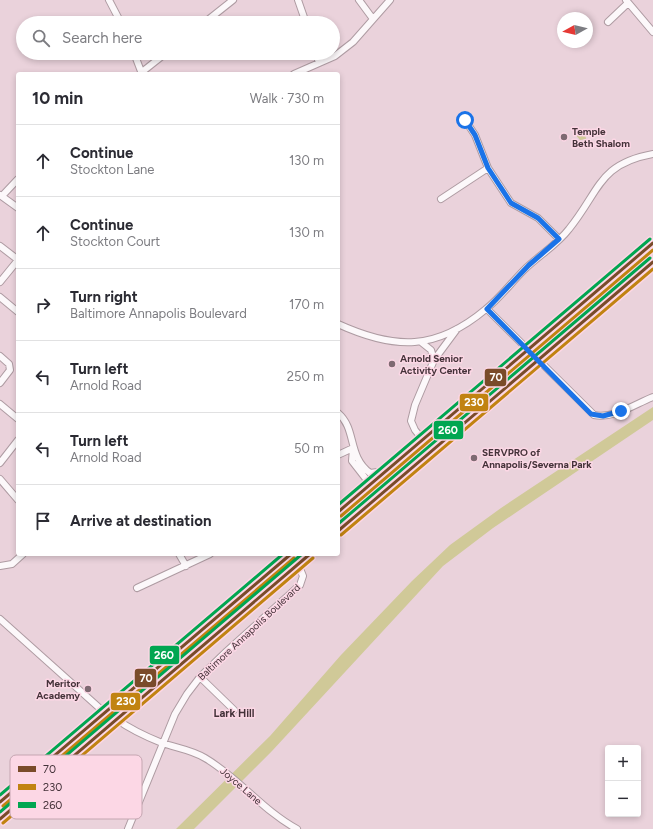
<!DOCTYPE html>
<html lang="en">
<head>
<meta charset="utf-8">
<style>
  body { margin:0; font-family:Figtree,sans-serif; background:#f2f2f3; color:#2b2b33 }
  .controls { position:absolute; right:12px; bottom:12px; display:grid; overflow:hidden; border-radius:4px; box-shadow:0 2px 6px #0003 }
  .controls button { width:36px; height:36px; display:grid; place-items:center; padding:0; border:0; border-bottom:1px solid #e1e1e2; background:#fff; color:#2b2b33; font:20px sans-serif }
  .compass { position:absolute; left:557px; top:12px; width:36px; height:36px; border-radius:50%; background:#fff; box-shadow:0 2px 6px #0003; rotate:262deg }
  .stop { position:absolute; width:12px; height:12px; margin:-9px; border:3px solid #1a73e8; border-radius:50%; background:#fff }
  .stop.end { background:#1a73e8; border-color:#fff; box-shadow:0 1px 4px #0008 }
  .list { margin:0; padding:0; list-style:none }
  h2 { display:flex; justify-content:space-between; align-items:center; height:52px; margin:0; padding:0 16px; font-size:17px }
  h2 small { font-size:13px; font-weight:400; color:#7c7c81 }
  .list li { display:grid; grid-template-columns:26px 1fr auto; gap:12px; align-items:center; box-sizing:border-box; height:72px; padding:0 16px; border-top:1px solid #e1e1e2 }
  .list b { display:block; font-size:15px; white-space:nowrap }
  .list p { margin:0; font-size:13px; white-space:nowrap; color:#7c7c81 }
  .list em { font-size:13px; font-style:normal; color:#7c7c81 }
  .icon { flex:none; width:22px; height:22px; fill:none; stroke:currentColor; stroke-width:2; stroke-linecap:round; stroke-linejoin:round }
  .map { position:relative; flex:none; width:653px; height:829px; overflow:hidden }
  .search { position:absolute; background:#fff; box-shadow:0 2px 6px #0003; left:16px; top:16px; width:324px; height:44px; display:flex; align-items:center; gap:10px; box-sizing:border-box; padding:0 14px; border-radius:22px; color:#7c7c81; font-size:15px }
  .panel { position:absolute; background:#fff; box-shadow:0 2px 6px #0003; left:16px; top:72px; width:324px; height:484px; border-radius:4px }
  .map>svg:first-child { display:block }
  .green { fill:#d0c998 }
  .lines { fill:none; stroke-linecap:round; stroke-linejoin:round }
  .minor-casing { stroke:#ae9ba2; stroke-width:8 }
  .highway-casing { stroke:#c1b4b8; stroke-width:10 }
  .minor { stroke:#fcf8fa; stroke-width:6 }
  .highway { stroke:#e0d9e8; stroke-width:8 }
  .bus-1-casing { stroke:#fcd7e5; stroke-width:6 }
  .bus-2-casing { stroke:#fcd7e5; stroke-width:6 }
  .bus-3-casing { stroke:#fcd7e5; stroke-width:6 }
  .bus-1 { stroke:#7a4b2a; stroke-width:3 }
  .bus-2 { stroke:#c18311; stroke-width:3 }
  .bus-3 { stroke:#00a651; stroke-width:3 }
  .route { stroke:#1a73e8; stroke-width:5 }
  .poi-dot { fill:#7e6a72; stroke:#fcd7e5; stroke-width:1.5 }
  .labels { text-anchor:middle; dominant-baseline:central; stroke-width:3; stroke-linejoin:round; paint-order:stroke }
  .poi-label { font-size:10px; font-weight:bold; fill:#443239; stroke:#fcd7e5; text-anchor:start }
  .street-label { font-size:10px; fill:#443239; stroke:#fcd7e5 }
  .neighbourhood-label { font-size:11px; font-weight:bold; fill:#443239; stroke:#fcd7e5 }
  .key { fill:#fcd7e5; stroke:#c5a6b1; stroke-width:1 }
  .key-label { font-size:11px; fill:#443239 }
  .line-badge { stroke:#fcd7e5; stroke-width:1.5 }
  .badge-label { font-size:11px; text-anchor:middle; font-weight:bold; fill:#fff }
</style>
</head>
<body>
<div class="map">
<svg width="653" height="829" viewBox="0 0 653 829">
  <rect width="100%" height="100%" fill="#ead2db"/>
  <path class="green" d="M578 128 585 132 586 139 580 140 574 133Z
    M653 407V420L493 528 443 566 272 751 194 829H176L270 736 341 655 412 581 450 545 501 508Z"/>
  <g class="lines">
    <defs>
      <path id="minor" d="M109 0 121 23
        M298 0 306 23
        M359 0 373 19
        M626 0 653 32
        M608 22 628 3
        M204 23 233 0
        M134 53 142 74
        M316 53 319 63
        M142 72 166 53
        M294 74 335 56 353 42 390 0
        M465 120 475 135 488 168 511 203 538 218 559 239
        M0 195 18 208
        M2 196 18 179
        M441 199 488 168
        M0 246 17 259
        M0 282 18 260
        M0 297 18 312
        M487 309 594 415C614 419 635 404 653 397
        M338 324C395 350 436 351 486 309 500 298 511 283 524 270 538 256 557 245 569 229 600 191 598 164 653 154
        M421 342 431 350 434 360
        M0 356 9 364 10 370 0 383
        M0 404 18 419
        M338 413C357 429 347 456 370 473L385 471
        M423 440 415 430 411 421 415 405 434 360 457 329
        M353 448 352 461 366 479 365 488
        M338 455 353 448
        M0 463 18 440
        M0 479 18 500
        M179 554 186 566
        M0 566 12 564 23 554
        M137 588 210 554
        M0 619 105 713
        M200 677 234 710
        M116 719C130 729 147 737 162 743 177 748 192 750 205 758 239 778 262 810 297 829
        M128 829 175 714 187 694 200 677 227 651 300 585 303 576 298 564"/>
      <path id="highway" d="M338 512 653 243
        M338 531 653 262
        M296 554V559L298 564
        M0 802 291 554
        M0 819 310 554"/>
    </defs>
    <use href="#minor" class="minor-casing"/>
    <use href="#highway" class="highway-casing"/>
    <use href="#minor" class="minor"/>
    <use href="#highway" class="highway"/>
    <defs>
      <path id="bus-1" d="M338 512 653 243
        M338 531 653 262
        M0 802 291 554
        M0 819 310 554"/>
      <path id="bus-2" d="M341 516 653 250
        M341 535 653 269
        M3 806 294 558
        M3 823 313 558"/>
      <path id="bus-3" d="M338 505 650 239
        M338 524 650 258
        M0 795 283 554
        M0 812 302 554"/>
    </defs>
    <use href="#bus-1" class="bus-1-casing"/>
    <use href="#bus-2" class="bus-2-casing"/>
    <use href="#bus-3" class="bus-3-casing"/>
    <use href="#bus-1" class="bus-1"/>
    <use href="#bus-2" class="bus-2"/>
    <use href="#bus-3" class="bus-3"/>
  </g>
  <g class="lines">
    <path class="route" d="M465 120 475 135 488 168 511 203 538 218 559 239 529 265 487 309 591 414 603 416 621 411"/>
  </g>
  <g class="poi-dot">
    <circle cx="564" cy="137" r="4"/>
    <circle cx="392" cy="364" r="4"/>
    <circle cx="474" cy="458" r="4"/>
    <circle cx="88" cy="689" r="4"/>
  </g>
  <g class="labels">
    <g class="poi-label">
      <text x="572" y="131">Temple<tspan x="572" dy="12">Beth Shalom</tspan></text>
      <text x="400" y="358">Arnold Senior<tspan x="400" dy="12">Activity Center</tspan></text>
      <text x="482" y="452">SERVPRO of<tspan x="482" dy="12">Annapolis/Severna Park</tspan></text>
      <text x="80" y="683" text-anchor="end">Meritor<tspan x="80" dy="12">Academy</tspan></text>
    </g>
    <g class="street-label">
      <text transform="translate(249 632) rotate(-43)">Baltimore Annapolis Boulevard</text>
      <text transform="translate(241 786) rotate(41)">Joyce Lane</text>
    </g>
    <g class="neighbourhood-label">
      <text x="234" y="713">Lark Hill</text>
    </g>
  </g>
  <rect x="10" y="755" width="132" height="64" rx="6" class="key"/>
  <rect x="18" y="766" width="18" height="6" fill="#7a4b2a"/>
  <rect x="18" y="784" width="18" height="6" fill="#c18311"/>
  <rect x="18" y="802" width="18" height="6" fill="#00a651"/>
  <g class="key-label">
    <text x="43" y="773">70</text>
    <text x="43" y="791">230</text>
    <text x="43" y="809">260</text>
  </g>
  <g class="line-badge">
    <rect x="484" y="368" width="23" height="19" rx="4" fill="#7a4b2a"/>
    <rect x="459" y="393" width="30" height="19" rx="4" fill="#c18311"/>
    <rect x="433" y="420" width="31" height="20" rx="4" fill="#00a651"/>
    <rect x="149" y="645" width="31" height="20" rx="4" fill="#00a651"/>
    <rect x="134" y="668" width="23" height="20" rx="4" fill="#7a4b2a"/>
    <rect x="110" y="692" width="31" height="19" rx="4" fill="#c18311"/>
  </g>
  <g class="badge-label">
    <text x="496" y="381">70</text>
    <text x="474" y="406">230</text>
    <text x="448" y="434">260</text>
    <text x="164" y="659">260</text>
    <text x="146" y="682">70</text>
    <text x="126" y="705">230</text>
  </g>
</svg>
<div class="controls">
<button>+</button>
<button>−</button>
</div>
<svg class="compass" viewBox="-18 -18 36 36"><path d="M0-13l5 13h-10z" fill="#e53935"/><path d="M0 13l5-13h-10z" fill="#7c7c81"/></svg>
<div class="stop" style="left:465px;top:120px"></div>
<div class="stop end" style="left:621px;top:411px"></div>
<div class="search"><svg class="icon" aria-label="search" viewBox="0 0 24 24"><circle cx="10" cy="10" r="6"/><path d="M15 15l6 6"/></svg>Search here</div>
<section class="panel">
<h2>10 min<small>Walk · 730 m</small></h2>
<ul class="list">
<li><svg class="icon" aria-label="ahead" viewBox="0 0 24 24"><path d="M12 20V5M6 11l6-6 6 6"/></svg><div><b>Continue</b><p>Stockton Lane</p></div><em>130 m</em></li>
<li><svg class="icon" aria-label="ahead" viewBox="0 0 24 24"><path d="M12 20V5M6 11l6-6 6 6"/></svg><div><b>Continue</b><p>Stockton Court</p></div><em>130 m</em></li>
<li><svg class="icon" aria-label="right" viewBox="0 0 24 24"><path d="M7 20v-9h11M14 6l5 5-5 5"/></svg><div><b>Turn right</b><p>Baltimore Annapolis Boulevard</p></div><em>170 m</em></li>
<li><svg class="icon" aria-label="left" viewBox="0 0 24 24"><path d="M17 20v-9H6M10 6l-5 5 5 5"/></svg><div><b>Turn left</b><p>Arnold Road</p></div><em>250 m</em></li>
<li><svg class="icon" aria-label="left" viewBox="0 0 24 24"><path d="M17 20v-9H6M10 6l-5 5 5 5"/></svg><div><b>Turn left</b><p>Arnold Road</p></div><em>50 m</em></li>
<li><svg class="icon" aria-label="arrive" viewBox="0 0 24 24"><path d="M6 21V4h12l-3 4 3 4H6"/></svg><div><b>Arrive at destination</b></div></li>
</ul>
</section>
</div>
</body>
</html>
